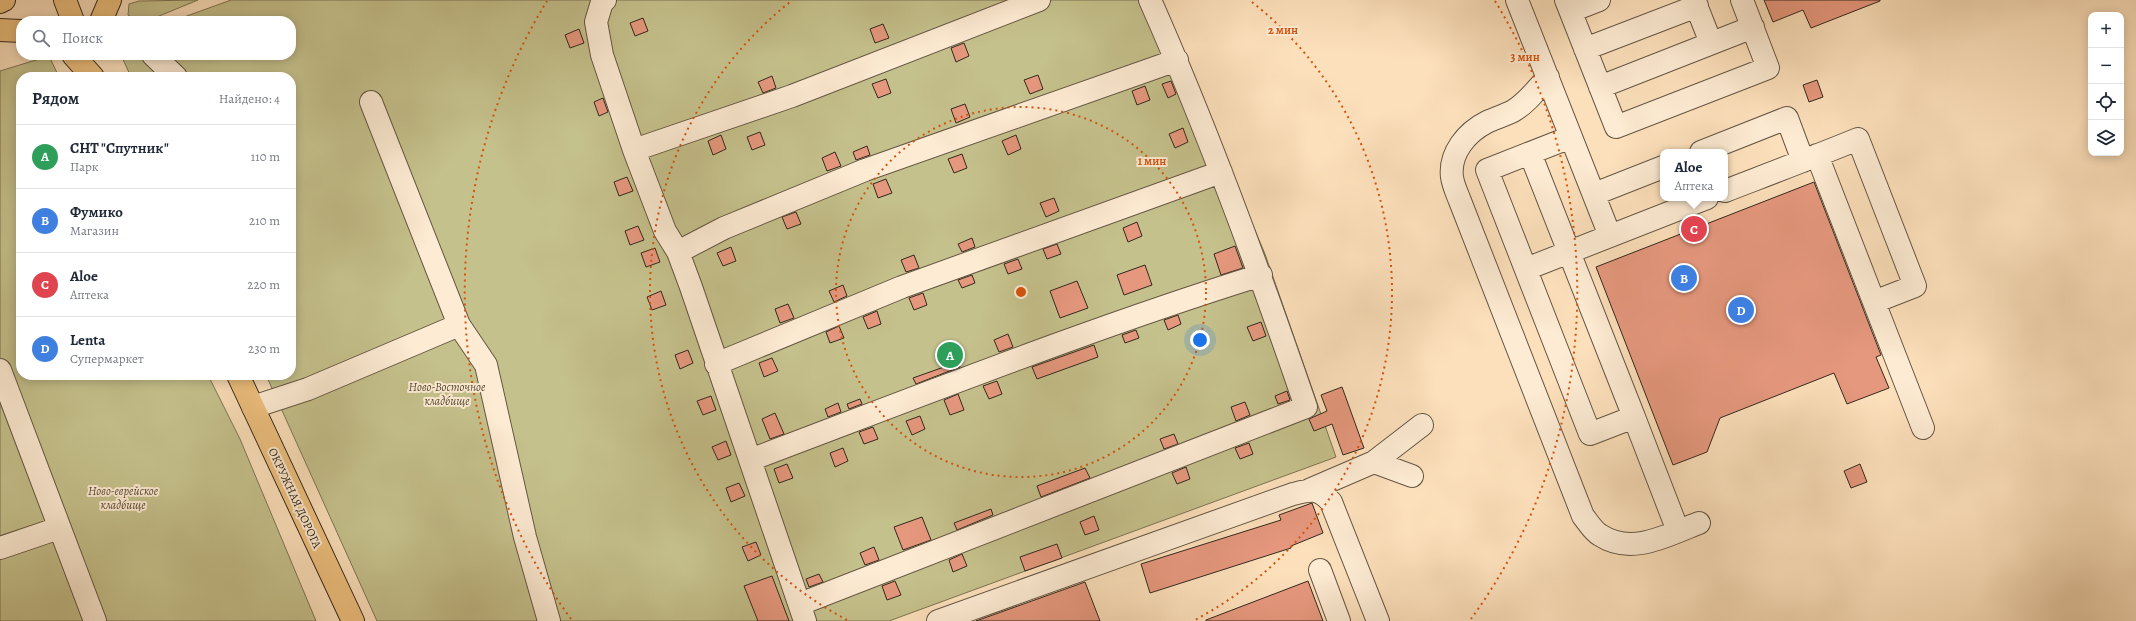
<!DOCTYPE html>
<html lang="ru">
<head>
<meta charset="utf-8">
<style>
  body { margin:0; font-family:Alegreya,serif; background:#f2f2f3; color:#1f2937 }
  .controls { position:absolute; right:12px; top:12px; display:grid; overflow:hidden; border-radius:8px; box-shadow:0 2px 10px #0003 }
  .controls button { width:36px; height:36px; display:grid; place-items:center; padding:0; border:0; border-bottom:1px solid #e0e1e3; background:#fff; color:#1f2937; font:20px sans-serif }
  .you { position:absolute; left:1200px; top:340px; width:14px; height:14px; margin:-10px; border:3px solid #fff; border-radius:50%; background:#1a73e8; box-shadow:0 0 0 6px #1a73e833 }
  .badge { display:grid; place-items:center; width:26px; height:26px; border-radius:50%; background:#7c3aed; color:#fff; font-size:13px; font-weight:700 }
  .pin { position:absolute; translate:-50% -50%; border:2px solid #fff; box-shadow:0 1px 4px #0006 }
  .popup { position:absolute; left:1660px; top:149px; width:68px; height:52px; box-sizing:border-box; display:grid; place-content:center; border-radius:8px; background:#fff; filter:drop-shadow(0 1px 3px #0005); font-size:13px; white-space:nowrap; color:#747a83 }
  .popup b { font-size:15px; color:#1f2937 }
  .popup::after { content:''; position:absolute; left:50%; top:100%; margin-left:-8px; border:8px solid transparent; border-top-color:#fff }
  .list { margin:0; padding:0; list-style:none }
  h2 { display:flex; justify-content:space-between; align-items:center; height:52px; margin:0; padding:0 16px; font-size:17px }
  h2 small { font-size:13px; font-weight:400; color:#747a83 }
  .list li { display:grid; grid-template-columns:26px 1fr auto; gap:12px; align-items:center; box-sizing:border-box; height:64px; padding:0 16px; border-top:1px solid #e0e1e3 }
  .list b { display:block; font-size:15px; white-space:nowrap }
  .list p { margin:0; font-size:13px; white-space:nowrap; color:#747a83 }
  .list em { font-size:13px; font-style:normal; color:#747a83 }
  .icon { flex:none; width:22px; height:22px; fill:none; stroke:currentColor; stroke-width:2; stroke-linecap:round; stroke-linejoin:round }
  .map { position:relative; flex:none; width:2136px; height:621px; overflow:hidden }
  .search { position:absolute; background:#fff; box-shadow:0 2px 10px #0003; left:16px; top:16px; width:280px; height:44px; display:flex; align-items:center; gap:10px; box-sizing:border-box; padding:0 14px; border-radius:16px; color:#747a83; font-size:15px }
  .panel { position:absolute; background:#fff; box-shadow:0 2px 10px #0003; left:16px; top:72px; width:280px; height:308px; border-radius:16px }
  .map>svg:first-child { display:block }
  .green { fill:#c5c18c; stroke:#7c7454 }
  .building { fill:#e6987e; stroke:#33281c }
  .lines { fill:none; stroke-linecap:round; stroke-linejoin:round }
  .minor-casing { stroke:#655644; stroke-width:24 }
  .major-casing { stroke:#33281c; stroke-width:24 }
  .minor { stroke:#fdebd3; stroke-width:22 }
  .major { stroke:#eec07e; stroke-width:22 }
  .ring { fill:none; stroke:#d6540e; stroke-width:2; stroke-dasharray:2 4 }
  .labels { text-anchor:middle; dominant-baseline:central; stroke-width:4; stroke-linejoin:round; paint-order:stroke }
  .park-label { font-size:12px; font-style:italic; fill:#584e38; stroke:#fdebd3 }
  .street-label { font-size:12px; fill:#33281c; stroke:#fdebd3 }
  .centre { fill:#d6540e; stroke:#fdebd3; stroke-width:2 }
  .ring-label { font-size:12px; text-anchor:middle; font-weight:bold; fill:#d6540e; stroke:#fdebd3; stroke-width:4; stroke-linejoin:round; paint-order:stroke }
</style>
</head>
<body>
<div class="map">
<svg width="2136" height="621" viewBox="0 0 2136 621">
  <rect width="100%" height="100%" fill="#fce0bb"/>
  <filter id="stains"><feTurbulence type="fractalNoise" baseFrequency=".005" numOctaves="4"/><feColorMatrix values="0 0 0 0 .2 0 0 0 0 .09 0 0 0 0 .02 0 0 0 .5 -.17"/></filter>
  <radialGradient id="worn" r=".72"><stop offset=".6" stop-color="#630" stop-opacity="0"/><stop offset="1" stop-color="#630" stop-opacity=".3"/></radialGradient>
  <path class="green" d="M198 0 147 21H138L128 15 129 4 139 1Z
    M231 0H1158L1265 254 1336 457 889 621H377L266 375H291V77H131L121 55H291V21H173Z
    M49 56 59 77H21V375H208L240 439 316 621H0V71Z"/>
  <path class="building" d="M1764 0H1880V1L1811 28 1803 10 1773 22Z
    M643 18 648 31 635 36 630 23Z
    M883 24 889 38 875 43 870 29Z
    M579 29 584 43 570 48 565 35Z
    M964 43 969 56 956 62 951 48Z
    M1038 75 1043 89 1030 94 1024 80Z
    M772 76 776 88 763 93 758 82Z
    M886 79 891 93 878 98 872 84Z
    M1817 80 1823 97 1809 102 1803 85Z
    M1171 81 1176 94 1168 98 1162 84Z
    M1145 86 1150 100 1137 105 1132 91Z
    M603 98 608 112 599 116 594 102Z
    M965 104 970 117 956 123 951 109Z
    M1183 128 1188 142 1175 148 1169 134Z
    M760 132 765 145 752 150 747 137Z
    M721 135 726 149 713 155 708 141Z
    M1016 135 1021 149 1008 155 1002 141Z
    M867 146 870 155 856 160 853 152Z
    M835 152 841 166 827 171 822 158Z
    M962 154 967 168 954 173 948 159Z
    M627 177 633 191 619 196 614 182Z
    M886 179 892 193 878 198 873 184Z
    M1814 182 1881 355 1876 357 1889 388 1847 404 1834 373 1720 418 1707 452 1673 465 1596 267Z
    M1054 198 1059 211 1046 217 1040 203Z
    M796 212 801 224 787 229 782 217Z
    M1137 222 1142 236 1128 242 1123 228Z
    M638 226 644 240 630 245 625 231Z
    M972 238 975 247 962 252 958 244Z
    M1057 244 1061 254 1047 259 1043 249Z
    M1235 246 1243 268 1221 275 1214 254Z
    M731 247 736 261 723 266 717 253Z
    M655 248 660 262 646 267 641 253Z
    M914 255 919 268 906 272 901 260Z
    M1018 259 1022 269 1008 274 1004 264Z
    M1145 265 1152 285 1124 295 1117 275Z
    M972 275 975 283 962 288 958 280Z
    M1077 281 1088 308 1060 318 1050 291Z
    M843 285 847 296 834 302 829 291Z
    M661 291 666 305 652 310 647 297Z
    M923 293 927 305 914 310 909 298Z
    M788 304 794 318 780 323 775 309Z
    M877 311 881 324 868 329 863 317Z
    M1178 315 1181 324 1168 330 1164 320Z
    M1261 322 1266 336 1253 341 1247 327Z
    M839 326 844 338 830 343 826 332Z
    M1136 330 1139 338 1125 343 1122 335Z
    M1008 334 1013 347 999 352 994 340Z
    M1094 345 1098 357 1037 379 1032 367Z
    M688 350 693 363 680 369 675 355Z
    M772 358 778 371 764 377 759 363Z
    M958 362 960 367 916 384 913 378Z
    M997 381 1002 394 989 399 983 386Z
    M1342 387 1364 448 1343 455 1332 424 1314 431 1309 419 1327 411 1321 395Z
    M1287 391 1290 400 1278 404 1275 396Z
    M958 394 964 410 950 415 944 400Z
    M711 396 716 410 703 415 697 401Z
    M860 399 862 404 849 409 847 404Z
    M1245 402 1250 415 1236 421 1231 407Z
    M838 403 841 412 828 417 825 409Z
    M775 413 784 434 770 439 762 419Z
    M920 416 925 429 912 435 906 421Z
    M873 427 878 439 864 444 859 432Z
    M1174 434 1178 444 1164 449 1160 439Z
    M726 441 731 455 718 460 712 447Z
    M1249 443 1253 454 1240 459 1235 448Z
    M843 448 848 461 835 467 830 453Z
    M787 464 793 478 779 483 774 469Z
    M1860 464 1867 482 1851 488 1844 471Z
    M1186 467 1190 479 1177 484 1172 473Z
    M1085 468 1090 478 1041 497 1037 486Z
    M739 483 745 496 731 502 726 488Z
    M1312 503 1323 533 1291 546V548L1150 593 1141 564 1281 520 1279 515Z
    M991 509 993 515 957 530 954 523Z
    M1094 516 1099 530 1085 535 1080 522Z
    M922 517 931 540 903 550 894 527Z
    M756 542 761 555 748 561 742 547Z
    M1057 544 1062 558 1025 571 1020 557Z
    M874 547 879 560 865 565 860 553Z
    M962 554 967 566 953 572 949 560Z
    M819 574 823 582 809 587 806 579Z
    M772 576 789 621H758L744 586Z
    M895 581 901 595 887 600 882 586Z
    M1308 581 1323 621H1206V620Z
    M1085 582 1100 621H976Z"/>
  <g class="lines">
    <defs>
      <path id="minor" d="M605 0 602 2 596 22 602 55 634 150 665 231 678 252 691 287 805 621
        M1517 0 1610 236
        M1566 0 1616 127 1768 68 1742 0
        M1694 0 1711 43
        M1571 11 1599 0
        M1585 49 1697 6
        M153 55 176 77
        M1548 77C1537 89 1527 103 1513 111 1505 115 1496 118 1487 122 1467 132 1449 153 1452 177 1453 185 1457 193 1460 201L1583 516C1588 522 1593 531 1600 535 1632 556 1667 535 1699 523
        M1600 87 1753 27
        M371 102 459 325 486 365 525 537 549 621
        M634 150 792 96 1039 0
        M1701 152 1787 118 1803 161
        M1530 153 1634 417 1590 434 1487 170 1571 137
        M1602 191 1663 167
        M1725 191C1769 174 1814 157 1858 139L1915 286 1874 302 1817 155
        M678 252 724 228 865 170 1177 60
        M1526 269 1707 198
        M1874 302 1923 428
        M716 364 902 287 1221 172
        M0 370 95 621
        M253 407 308 389 459 325
        M1634 417 1678 531
        M750 460C920 396 1088 329 1261 275
        M1374 462 1412 476
        M1309 490 1374 462 1422 425
        M0 548 59 528
        M1320 570 1339 621
        M800 604 1306 407C1259 270 1209 133 1150 0
        M938 621 1293 494C1310 490 1318 487 1331 502L1378 621"/>
      <path id="major" d="M65 0 73 21
        M0 2 4 0
        M101 21 110 0
        M0 30 21 31
        M73 55 93 77
        M238 375 353 621"/>
    </defs>
    <use href="#minor" class="minor-casing"/>
    <use href="#major" class="major-casing"/>
    <use href="#minor" class="minor"/>
    <use href="#major" class="major"/>
  </g>
  <g class="ring">
    <circle cx="1021" cy="292" r="185"/>
    <path d="M847 620A371 371 0 0 1 790 2M1252 2A371 371 0 0 1 1195 620"/>
    <path d="M571 619A556 556 0 0 1 547 1M1495 1A556 556 0 0 1 1471 619"/>
  </g>
  <g class="labels">
    <g class="park-label">
      <text x="447" y="387">Ново-Восточное<tspan x="447" dy="14">кладбище</tspan></text>
      <text x="123" y="491">Ново-еврейское<tspan x="123" dy="14">кладбище</tspan></text>
    </g>
    <g class="street-label">
      <text transform="translate(295 498) rotate(65)">ОКРУЖНАЯ ДОРОГА</text>
    </g>
  </g>
  <circle cx="1021" cy="292" r="6" class="centre"/>
  <g class="ring-label">
    <text x="1283" y="34">2 мин</text>
    <text x="1525" y="61">3 мин</text>
    <text x="1152" y="165">1 мин</text>
  </g>
  <rect width="100%" height="100%" filter="url(#stains)"/>
  <rect width="100%" height="100%" fill="url(#worn)"/>
</svg>
<div class="controls">
<button>+</button>
<button>−</button>
<button><svg class="icon" aria-label="locate" viewBox="0 0 24 24"><circle cx="12" cy="12" r="6"/><path d="M12 2v4M12 18v4M2 12h4M18 12h4"/></svg></button>
<button><svg class="icon" aria-label="layers" viewBox="0 0 24 24"><path d="M12 4l9 5-9 5-9-5zM3 14l9 5 9-5"/></svg></button>
</div>
<div class="you"></div>
<div class="pin badge" style="left:950px;top:355px;background:#2e9e5b">A</div>
<div class="pin badge" style="left:1684px;top:278px;background:#3f7fe0">B</div>
<div class="pin badge" style="left:1694px;top:229px;background:#e0444e">C</div>
<div class="popup"><b>Aloe</b>Аптека</div>
<div class="pin badge" style="left:1741px;top:310px;background:#3f7fe0">D</div>
<div class="search"><svg class="icon" aria-label="search" viewBox="0 0 24 24"><circle cx="10" cy="10" r="6"/><path d="M15 15l6 6"/></svg>Поиск</div>
<section class="panel">
<h2>Рядом<small>Найдено: 4</small></h2>
<ul class="list">
<li><span class="badge" style="background:#2e9e5b">A</span><div><b>СНТ &quot;Спутник&quot;</b><p>Парк</p></div><em>110 m</em></li>
<li><span class="badge" style="background:#3f7fe0">B</span><div><b>Фумико</b><p>Магазин</p></div><em>210 m</em></li>
<li><span class="badge" style="background:#e0444e">C</span><div><b>Aloe</b><p>Аптека</p></div><em>220 m</em></li>
<li><span class="badge" style="background:#3f7fe0">D</span><div><b>Lenta</b><p>Супермаркет</p></div><em>230 m</em></li>
</ul>
</section>
</div>
</body>
</html>
